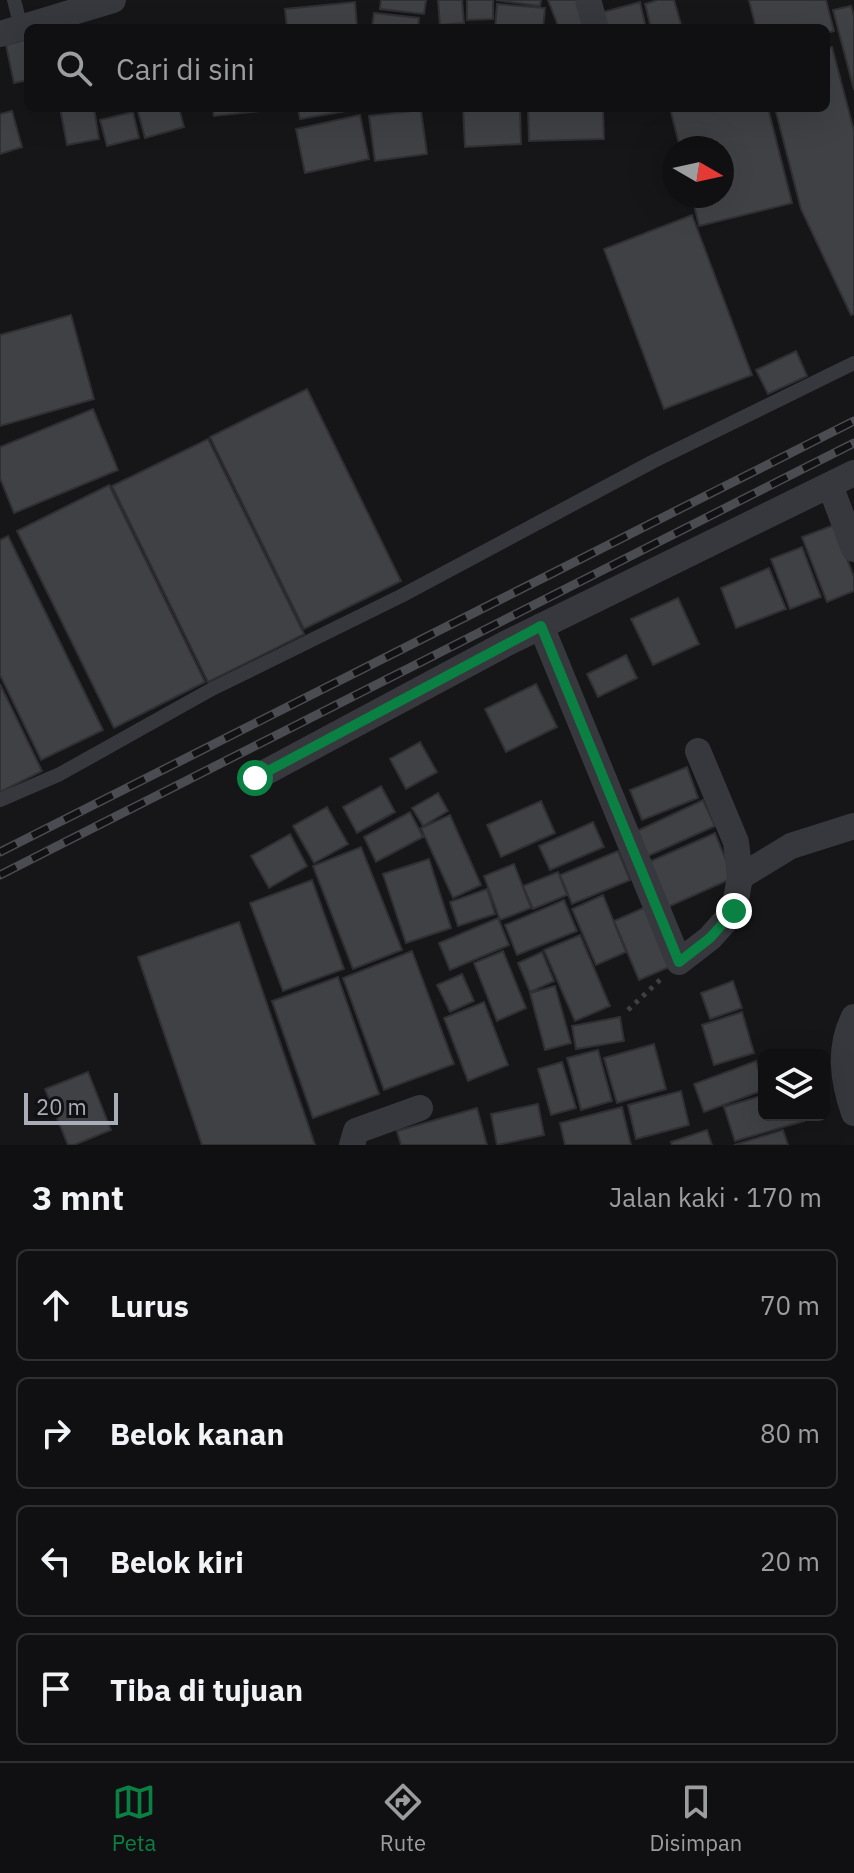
<!DOCTYPE html>
<html lang="id">
<head>
<meta charset="utf-8">
<style>
  body { margin:0; font-family:"IBM Plex Sans",sans-serif; background:#19191b; color:#f1f3f6 }
  .controls { position:absolute; right:24px; bottom:24px; display:grid; overflow:hidden; border-radius:12px; box-shadow:0 8px 32px #0002 }
  .controls button { width:72px; height:72px; display:grid; place-items:center; padding:0; border:0; border-bottom:2px solid #303032; background:#101012; color:#f1f3f6; font:40px sans-serif }
  .compass { position:absolute; left:662px; top:136px; width:72px; height:72px; border-radius:50%; background:#101012; box-shadow:0 8px 32px #0002; rotate:99deg }
  .scale { position:absolute; left:24px; bottom:20px; width:94px; box-sizing:border-box; padding-left:8px; border:4px solid #a8adb8; border-top:0; font-size:22px; line-height:28px; white-space:nowrap; color:#a8adb8; -webkit-text-stroke:6px #111113; paint-order:stroke }
  .stop { position:absolute; width:24px; height:24px; margin:-18px; border:6px solid #0b8043; border-radius:50%; background:#fff }
  .stop.end { background:#0b8043; border-color:#fff; box-shadow:0 2px 8px #0008 }
  .list { margin:0; padding:0; list-style:none }
  h2 { display:flex; justify-content:space-between; align-items:center; height:104px; margin:0; padding:0 32px; font-size:34px }
  h2 small { font-size:26px; font-weight:400; color:#9c9d9f }
  .list li { display:grid; grid-template-columns:52px 1fr auto; gap:24px; align-items:center; box-sizing:border-box; height:112px; margin:0 16px 16px; padding:0 16px; border:2px solid #303032; border-radius:12px }
  .list b { display:block; font-size:30px; white-space:nowrap }
  .list em { font-size:26px; font-style:normal; color:#9c9d9f }
  .icon { flex:none; width:44px; height:44px; fill:none; stroke:currentColor; stroke-width:2; stroke-linecap:round; stroke-linejoin:round }
  .map { position:relative; flex:none; width:854px; height:1145px; overflow:hidden }
  .search { position:absolute; background:#101012; box-shadow:0 8px 32px #0002; left:24px; right:24px; top:24px; height:88px; display:flex; align-items:center; gap:20px; box-sizing:border-box; padding:0 28px; border-radius:12px; color:#9c9d9f; font-size:30px }
  .sheet { height:616px; background:#101012 }
  nav { display:flex; justify-content:space-around; align-items:center; box-sizing:border-box; height:112px; border-top:2px solid #303032; background:#101012; font-size:22px; color:#9c9d9f }
  nav a { display:grid; justify-items:center; gap:4px }
  nav .on { color:#0b8043 }
  .map>svg:first-child { display:block }
  .building { fill:#404145; stroke:#303034; stroke-width:2 }
  .lines { fill:none; stroke-linecap:round; stroke-linejoin:round }
  .path { stroke:#3d3f44; stroke-width:5; stroke-dasharray:4 6; stroke-linecap:butt }
  .lane { stroke:#37383d; stroke-width:14 }
  .street { stroke:#37383d; stroke-width:26 }
  .rail-casing { stroke:#4a4c52; stroke-width:9 }
  .rail { stroke:#111113; stroke-width:6; stroke-dasharray:18; stroke-linecap:butt }
  .route { stroke:#0b8043; stroke-width:10 }
</style>
</head>
<body>
<div class="map">
<svg width="854" height="1145" viewBox="0 0 854 1145">
  <rect width="100%" height="100%" fill="#161618"/>
  <path class="building" d="M381 0H426L424 14 380 9Z
    M438 0H462L464 23 440 25Z
    M467 0H493V19L467 20Z
    M496 0H541L540 6Z
    M548 0H583L586 28H559Z
    M658 0H674L682 28H651L645 4Z
    M749 0H826L834 31 826 33V28H756Z
    M355 2 357 28H287L285 9Z
    M640 2 646 28H604L600 13Z
    M497 4 545 8 543 28H495Z
    M851 6 854 16V90L833 10Z
    M374 13 419 18 418 28H372Z
    M28 39V80L14 83 6 45Z
    M832 47 854 131V314L851 315 801 209 775 108H826V48Z
    M60 108H94L99 139 67 145Z
    M137 108H179L184 127 145 138Z
    M213 108H260V111L214 116Z
    M298 108H363L300 119Z
    M463 108H520L521 144 465 147Z
    M528 108H603L604 139 529 141Z
    M670 108H768L792 203 699 226 692 196H722V148H680Z
    M421 110 427 154 375 161 369 116Z
    M12 111 22 147 0 154V114Z
    M133 112 139 138 107 146 100 120Z
    M360 115 369 159 305 173 296 129Z
    M692 215 752 375 664 409 604 249Z
    M71 315 94 399 0 426V335Z
    M796 351 807 376 768 394 756 370Z
    M307 389 401 581 304 629 210 437Z
    M93 409 118 470 14 513 0 478V447Z
    M208 439 304 634 208 682 112 486Z
    M109 485 205 682 114 728 17 531Z
    M834 525 854 577V591L827 602 802 537Z
    M8 536 103 730 41 760 0 675V540Z
    M802 547 821 597 790 609 771 559Z
    M769 568 786 609 736 628 721 588Z
    M678 598 699 644 653 665 631 619Z
    M626 655 637 678 598 697 587 674Z
    M0 684 42 771 0 792Z
    M536 684 557 727 506 752 485 709Z
    M420 742 437 772 406 789 390 759Z
    M687 767 698 798 642 820 630 790Z
    M381 786 395 812 357 833 343 807Z
    M438 793 448 811 423 826 412 808Z
    M703 800 715 826 648 856 637 831Z
    M541 801 555 833 501 857 487 825Z
    M327 807 348 844 314 863 293 826Z
    M410 812 423 837 376 862 364 837Z
    M450 815 481 885 453 898 421 828Z
    M593 822 604 847 550 870 539 846Z
    M715 833 733 878 661 910 642 865Z
    M290 834 307 866 269 888 251 856Z
    M361 847 402 950 353 969 313 866Z
    M618 851 630 880 572 904 560 875Z
    M429 859 451 928 406 943 383 874Z
    M514 864 531 908 500 920 484 876Z
    M558 872 567 895 533 909 523 886Z
    M312 880 344 969 283 991 250 903Z
    M487 889 495 914 458 926 450 902Z
    M603 895 626 952 596 965 572 909Z
    M564 900 577 931 517 955 505 925Z
    M648 906 674 965 639 980 614 921Z
    M498 918 509 945 450 970 439 943Z
    M239 922 315 1145H202L138 957Z
    M580 935 610 1006 575 1021 544 950Z
    M412 951 454 1064 384 1090 343 978Z
    M503 951 526 1008 497 1021 474 963Z
    M542 952 554 981 530 992 518 963Z
    M462 974 474 1001 450 1012 437 985Z
    M338 977 379 1094 313 1118 272 1001Z
    M733 981 742 1008 710 1019 701 993Z
    M555 986 571 1043 545 1050 530 993Z
    M484 1002 508 1065 468 1081 444 1018Z
    M742 1012 754 1053 714 1065 702 1025Z
    M620 1017 624 1041 576 1049 572 1026Z
    M654 1044 666 1089 617 1103 604 1058Z
    M598 1050 612 1101 581 1110 567 1058Z
    M756 1061 764 1090 704 1112 694 1084Z
    M562 1062 576 1108 551 1115 538 1069Z
    M88 1072 111 1130 74 1145H68L45 1089Z
    M681 1091 689 1125 636 1139 628 1105Z
    M764 1095V1115H802L804 1121 735 1141 724 1107Z
    M538 1104 544 1135 497 1145 491 1114Z
    M622 1107 631 1145H565L560 1123Z
    M477 1108 487 1145H401L397 1131Z
    M707 1130 712 1145H672L671 1142Z
    M783 1130 788 1145H734Z"/>
  <g class="lines">
    <path class="path" d="M628 1010 661 979"/>
    <path class="lane" d="M14 0 21 27
      M0 800 60 774 212 689 401 596 654 461 854 363"/>
    <path class="street" d="M588 0 596 28
      M0 34 113 0
      M830 485 854 549
      M541 626 679 962 710 938 734 911 740 877 736 842 698 751
      M255 778 507 643 854 473
      M740 877 791 846 854 826
      M854 1017C838 1048 843 1081 854 1113
      M352 1145 356 1131 420 1108"/>
    <defs>
      <path id="rail" d="M0 852 854 421
        M0 875 854 443"/>
    </defs>
    <use href="#rail" class="rail-casing"/>
    <use href="#rail" class="rail"/>
  </g>
  <g class="lines">
    <path class="route" d="M255 778 541 626 679 962 710 938 734 911"/>
  </g>
</svg>
<div class="controls">
<button><svg class="icon" aria-label="layers" viewBox="0 0 24 24"><path d="M12 4l9 5-9 5-9-5zM3 14l9 5 9-5"/></svg></button>
</div>
<svg class="compass" viewBox="-18 -18 36 36"><path d="M0-13l5 13h-10z" fill="#e53935"/><path d="M0 13l5-13h-10z" fill="#9c9d9f"/></svg>
<div class="scale">20 m</div>
<div class="stop" style="left:255px;top:778px"></div>
<div class="stop end" style="left:734px;top:911px"></div>
<div class="search"><svg class="icon" aria-label="search" viewBox="0 0 24 24"><circle cx="10" cy="10" r="6"/><path d="M15 15l6 6"/></svg>Cari di sini</div>
</div>
<section class="sheet">
<h2>3 mnt<small>Jalan kaki · 170 m</small></h2>
<ul class="list">
<li><svg class="icon" aria-label="ahead" viewBox="0 0 24 24"><path d="M12 20V5M6 11l6-6 6 6"/></svg><div><b>Lurus</b></div><em>70 m</em></li>
<li><svg class="icon" aria-label="right" viewBox="0 0 24 24"><path d="M7 20v-9h11M14 6l5 5-5 5"/></svg><div><b>Belok kanan</b></div><em>80 m</em></li>
<li><svg class="icon" aria-label="left" viewBox="0 0 24 24"><path d="M17 20v-9H6M10 6l-5 5 5 5"/></svg><div><b>Belok kiri</b></div><em>20 m</em></li>
<li><svg class="icon" aria-label="arrive" viewBox="0 0 24 24"><path d="M6 21V4h12l-3 4 3 4H6"/></svg><div><b>Tiba di tujuan</b></div></li>
</ul>
</section>
<nav>
<a class="on"><svg class="icon" aria-label="map" viewBox="0 0 24 24"><path d="M3 6l6-2 6 2 6-2v14l-6 2-6-2-6 2zM9 4v14M15 6v14"/></svg>Peta</a>
<a><svg class="icon" aria-label="directions" viewBox="0 0 24 24"><path d="M12 3l9 9-9 9-9-9zM9 14v-3h6M13 9l2 2-2 2"/></svg>Rute</a>
<a><svg class="icon" aria-label="saved" viewBox="0 0 24 24"><path d="M7 4h10v16l-5-4-5 4z"/></svg>Disimpan</a>
</nav>
</body>
</html>
